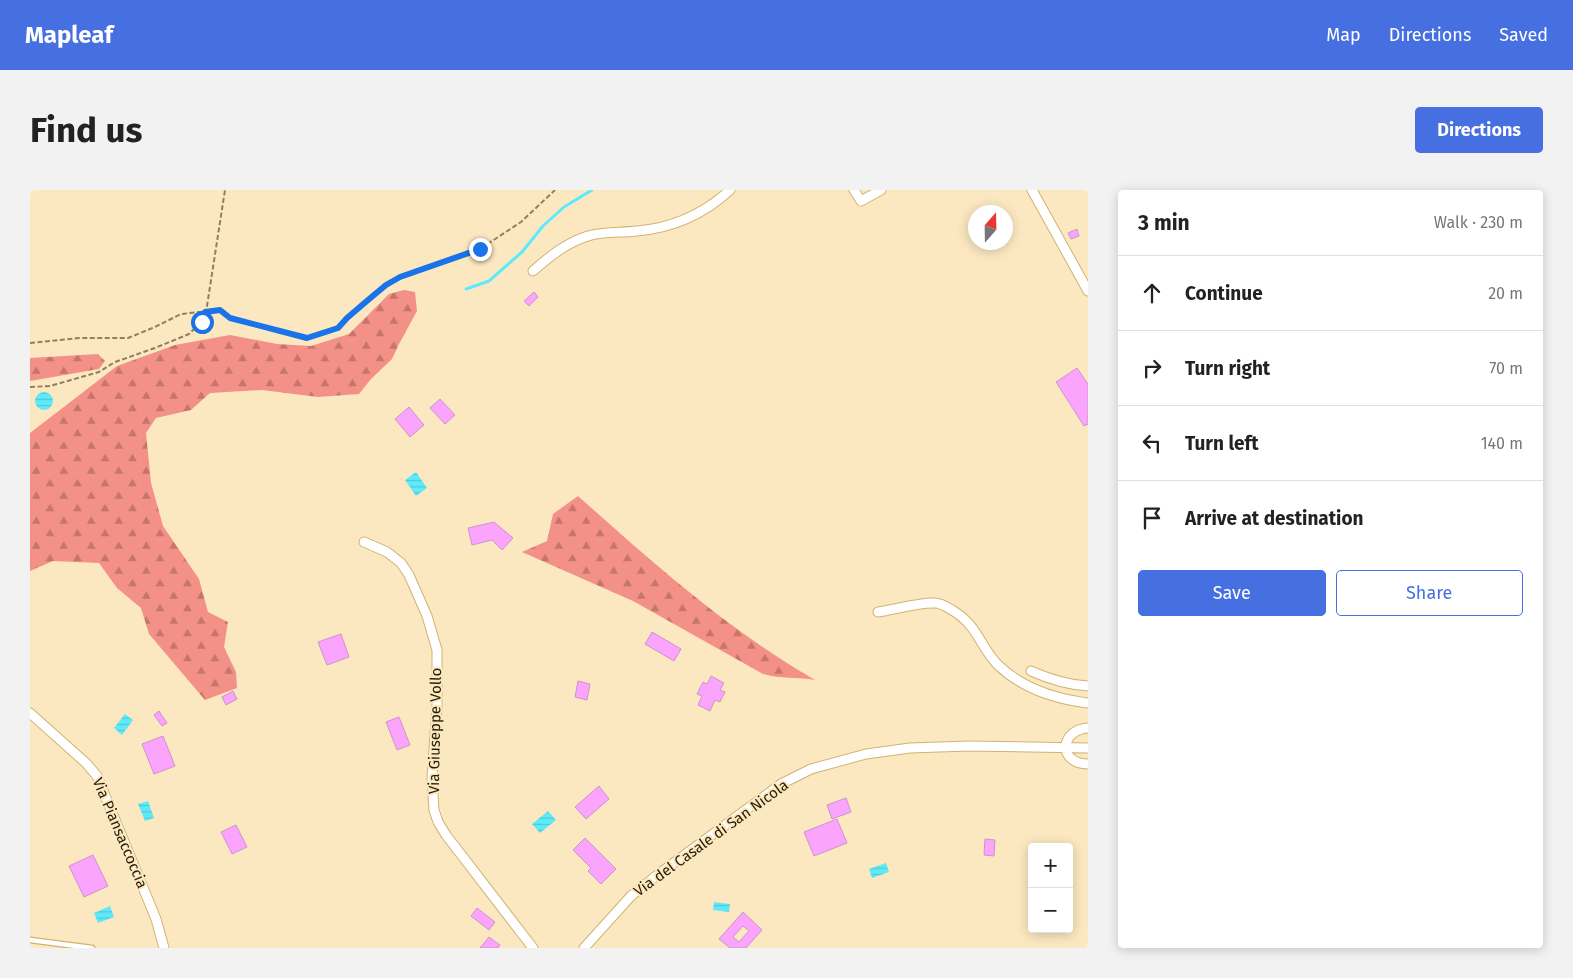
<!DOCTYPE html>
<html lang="en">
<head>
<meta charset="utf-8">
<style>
  body { margin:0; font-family:"Fira Sans",sans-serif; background:#f2f2f2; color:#222 }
  .controls { position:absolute; right:15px; bottom:15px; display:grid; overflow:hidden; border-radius:5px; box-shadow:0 2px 12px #0003 }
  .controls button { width:45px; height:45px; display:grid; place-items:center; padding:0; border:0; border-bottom:1px solid #e0e0e0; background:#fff; color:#222; font:25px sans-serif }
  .compass { position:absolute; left:938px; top:15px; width:45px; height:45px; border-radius:50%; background:#fff; box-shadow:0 2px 12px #0003; rotate:20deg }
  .stop { position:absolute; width:15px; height:15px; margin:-11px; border:4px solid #1a73e8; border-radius:50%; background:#fff }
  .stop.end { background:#1a73e8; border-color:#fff; box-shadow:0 1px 5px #0008 }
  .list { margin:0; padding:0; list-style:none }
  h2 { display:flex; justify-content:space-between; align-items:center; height:65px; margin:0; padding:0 20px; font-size:21px }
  h2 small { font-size:16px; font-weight:400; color:#767676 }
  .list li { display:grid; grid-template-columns:32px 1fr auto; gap:15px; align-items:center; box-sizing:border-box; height:75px; padding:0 20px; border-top:1px solid #e0e0e0 }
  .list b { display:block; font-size:19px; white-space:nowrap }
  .list em { font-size:16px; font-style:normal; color:#767676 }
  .actions { display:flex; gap:10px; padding:15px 20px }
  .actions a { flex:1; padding:11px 0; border:1px solid #4670e2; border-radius:5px; text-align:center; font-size:18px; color:#4670e2 }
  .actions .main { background:#4670e2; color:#fff }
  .icon { flex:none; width:28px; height:28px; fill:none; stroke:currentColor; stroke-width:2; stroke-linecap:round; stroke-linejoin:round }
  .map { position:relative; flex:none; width:1058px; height:758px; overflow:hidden; border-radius:5px }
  header { display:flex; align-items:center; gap:30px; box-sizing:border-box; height:70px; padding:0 25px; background:#4670e2; color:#fff }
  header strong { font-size:24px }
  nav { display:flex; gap:28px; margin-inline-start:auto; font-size:18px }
  .intro { display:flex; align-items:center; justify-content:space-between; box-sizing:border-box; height:120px; padding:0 30px }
  h1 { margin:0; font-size:35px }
  .button { padding:12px 22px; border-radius:5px; background:#4670e2; color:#fff; font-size:18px; font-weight:700 }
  main { display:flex; gap:30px; padding:0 30px }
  aside { flex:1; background:#fff; border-radius:5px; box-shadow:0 2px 12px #0003 }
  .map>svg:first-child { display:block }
  .forest { fill:url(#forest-firs) }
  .water { fill:url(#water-rules) }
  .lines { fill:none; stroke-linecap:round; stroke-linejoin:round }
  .stream { stroke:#5eeafa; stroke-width:3 }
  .building { fill:#faa4fd; stroke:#c996ca; fill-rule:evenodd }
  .service-casing { stroke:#d1b371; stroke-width:7 }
  .minor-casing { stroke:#d1b371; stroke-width:11 }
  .path { stroke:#8e7f5f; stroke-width:2; stroke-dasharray:5 2.5; stroke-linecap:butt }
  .service { stroke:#fff; stroke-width:4.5 }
  .minor { stroke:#fff; stroke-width:9 }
  .route { stroke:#1a73e8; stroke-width:6 }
  .labels { text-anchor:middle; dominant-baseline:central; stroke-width:4; stroke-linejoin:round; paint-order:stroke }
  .street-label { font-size:15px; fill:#281d02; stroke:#fbe8c1 }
</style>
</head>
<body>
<header>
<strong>Mapleaf</strong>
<nav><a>Map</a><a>Directions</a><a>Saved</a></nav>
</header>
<div class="intro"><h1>Find us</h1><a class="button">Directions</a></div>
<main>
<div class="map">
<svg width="1058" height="758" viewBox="0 0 1058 758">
  <defs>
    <pattern id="forest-firs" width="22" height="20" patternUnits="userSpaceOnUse" patternTransform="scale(1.25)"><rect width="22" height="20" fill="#f39087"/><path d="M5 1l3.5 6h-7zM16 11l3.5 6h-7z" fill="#c5756c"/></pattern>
    <pattern id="water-rules" width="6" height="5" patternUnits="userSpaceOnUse" patternTransform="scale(1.25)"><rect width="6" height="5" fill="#5eeafa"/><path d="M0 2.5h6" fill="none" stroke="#52c8d5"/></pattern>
  </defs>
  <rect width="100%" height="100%" fill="#fbe8c1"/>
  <path class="forest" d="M374 100 385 102 387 121 369 154 362 169 341 189 329 204 288 207 232 200 180 203 161 220 126 228 116 243 121 293 133 336 169 389 178 422 198 432 194 457 206 482 207 498 175 510 119 444 111 418 87 398 69 373 23 371 0 381V243L87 176 145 155 200 145 247 154 281 156 319 144 359 104Z
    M68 164 75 171 69 179 0 191V168Z
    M548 306C622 372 698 440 785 490 768 487 750 489 733 484L603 411 492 362 517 351 523 324Z"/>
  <path class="water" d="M5 211a9 9 0 1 1 18 0a9 9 0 1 1-18 0Z
    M386 282 397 298 386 306 375 290Z
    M95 524 103 530 92 545 84 538Z
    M118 611 124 628 115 631 108 614Z
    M518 621 526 630 510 643 502 634Z
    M856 673 859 682 842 688 839 679Z
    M684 712 700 714 699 722 683 720Z
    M80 716 84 727 68 733 64 723Z"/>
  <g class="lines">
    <path class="stream" d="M436 99 459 91 492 62 513 36 534 17 562 0"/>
  </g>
  <path class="building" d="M1047 39 1049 46 1041 49 1038 43Z
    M504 102 508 107 499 116 494 111Z
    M1047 178 1058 194V234L1054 236 1026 192Z
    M410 209 425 225 415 234 400 218Z
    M379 217 394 235 380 247 365 229Z
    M464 332 483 348 472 360 462 350 442 355 438 338Z
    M622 442 651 459 644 471 615 454Z
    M311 444 319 467 297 475 288 452Z
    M681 486 694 493 690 500 695 502 690 512 685 510 680 521 668 515 672 506 667 504 673 492 677 494Z
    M548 491 560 494 557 510 545 507Z
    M203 501 207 509 196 515 192 507Z
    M129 521 137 533 132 536 124 525Z
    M369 527 380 555 367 560 356 532Z
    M133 546 145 576 124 584 112 554Z
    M569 596 579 609 556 629 545 617Z
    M816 608 821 622 802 629 797 615Z
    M807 629 817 653 784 666 774 642Z
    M206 635 217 657 202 664 191 642Z
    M555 648 586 679 571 694 558 681 561 678 543 660Z
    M955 649 965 650 964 666 954 665Z
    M63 665 78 696 54 707 39 676Z
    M447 718 465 732 459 740 441 726Z
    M713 722 732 740 716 758H700L689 749ZM713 736 719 741 709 752 703 747Z
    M459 747 470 755 468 758H450Z"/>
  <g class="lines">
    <defs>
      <path id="service" d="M0 750 62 758"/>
      <path id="minor" d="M824 0 831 11 851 0
        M1002 0 1058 101
        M503 81C520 66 536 53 558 46 574 41 591 43 607 41 643 38 674 24 700 0
        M334 352 357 362 371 373 379 385 397 426 407 460V516L402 588 404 620 408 632 416 645 503 758
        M848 422C863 420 890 412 905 413 911 413 917 417 922 420 949 436 949 456 968 475 993 499 1025 509 1058 513
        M1001 481C1019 489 1038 495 1058 496
        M0 523 56 573 67 586 126 729 134 758
        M1058 538C1029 540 1028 574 1058 574
        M554 758 601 706 626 686 751 594 781 579 836 564 880 558 939 556 1058 558"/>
    </defs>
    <use href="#service" class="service-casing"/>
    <use href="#minor" class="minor-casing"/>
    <path class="path" d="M0 153 49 148H98L125 137 151 124 189 120 200 128 277 148 309 138 317 128 356 95 370 87 450 59 491 32 525 0
      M0 197 20 196 69 182 85 172 125 158 159 144 171 132 177 116 195 0"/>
    <use href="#service" class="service"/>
    <use href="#minor" class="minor"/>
  </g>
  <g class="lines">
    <path class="route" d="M172 132 175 122 190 120 200 128 277 148 308 138 317 128 338 110 356 95 370 87 450 59"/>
  </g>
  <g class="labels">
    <g class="street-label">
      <text transform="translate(405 541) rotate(-89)">Via Giuseppe Vollo</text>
      <text transform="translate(90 643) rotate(67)">Via Piansaccoccia</text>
      <text transform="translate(681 648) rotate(-36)">Via del Casale di San Nicola</text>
    </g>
  </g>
</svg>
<div class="controls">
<button>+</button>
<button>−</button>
</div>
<svg class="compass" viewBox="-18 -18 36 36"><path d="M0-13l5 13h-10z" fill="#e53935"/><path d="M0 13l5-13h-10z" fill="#767676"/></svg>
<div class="stop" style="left:172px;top:132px"></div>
<div class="stop end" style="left:450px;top:59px"></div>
</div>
<aside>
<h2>3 min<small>Walk · 230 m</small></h2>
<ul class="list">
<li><svg class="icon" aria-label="ahead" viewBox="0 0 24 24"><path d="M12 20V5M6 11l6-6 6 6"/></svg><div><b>Continue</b></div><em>20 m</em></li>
<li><svg class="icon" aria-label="right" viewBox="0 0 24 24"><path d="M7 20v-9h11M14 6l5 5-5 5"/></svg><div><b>Turn right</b></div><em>70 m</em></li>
<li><svg class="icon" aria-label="left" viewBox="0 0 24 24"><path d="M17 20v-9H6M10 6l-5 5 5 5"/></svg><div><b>Turn left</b></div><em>140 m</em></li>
<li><svg class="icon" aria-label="arrive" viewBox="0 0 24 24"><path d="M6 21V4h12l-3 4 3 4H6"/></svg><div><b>Arrive at destination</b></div></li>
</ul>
<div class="actions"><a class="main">Save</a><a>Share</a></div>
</aside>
</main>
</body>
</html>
